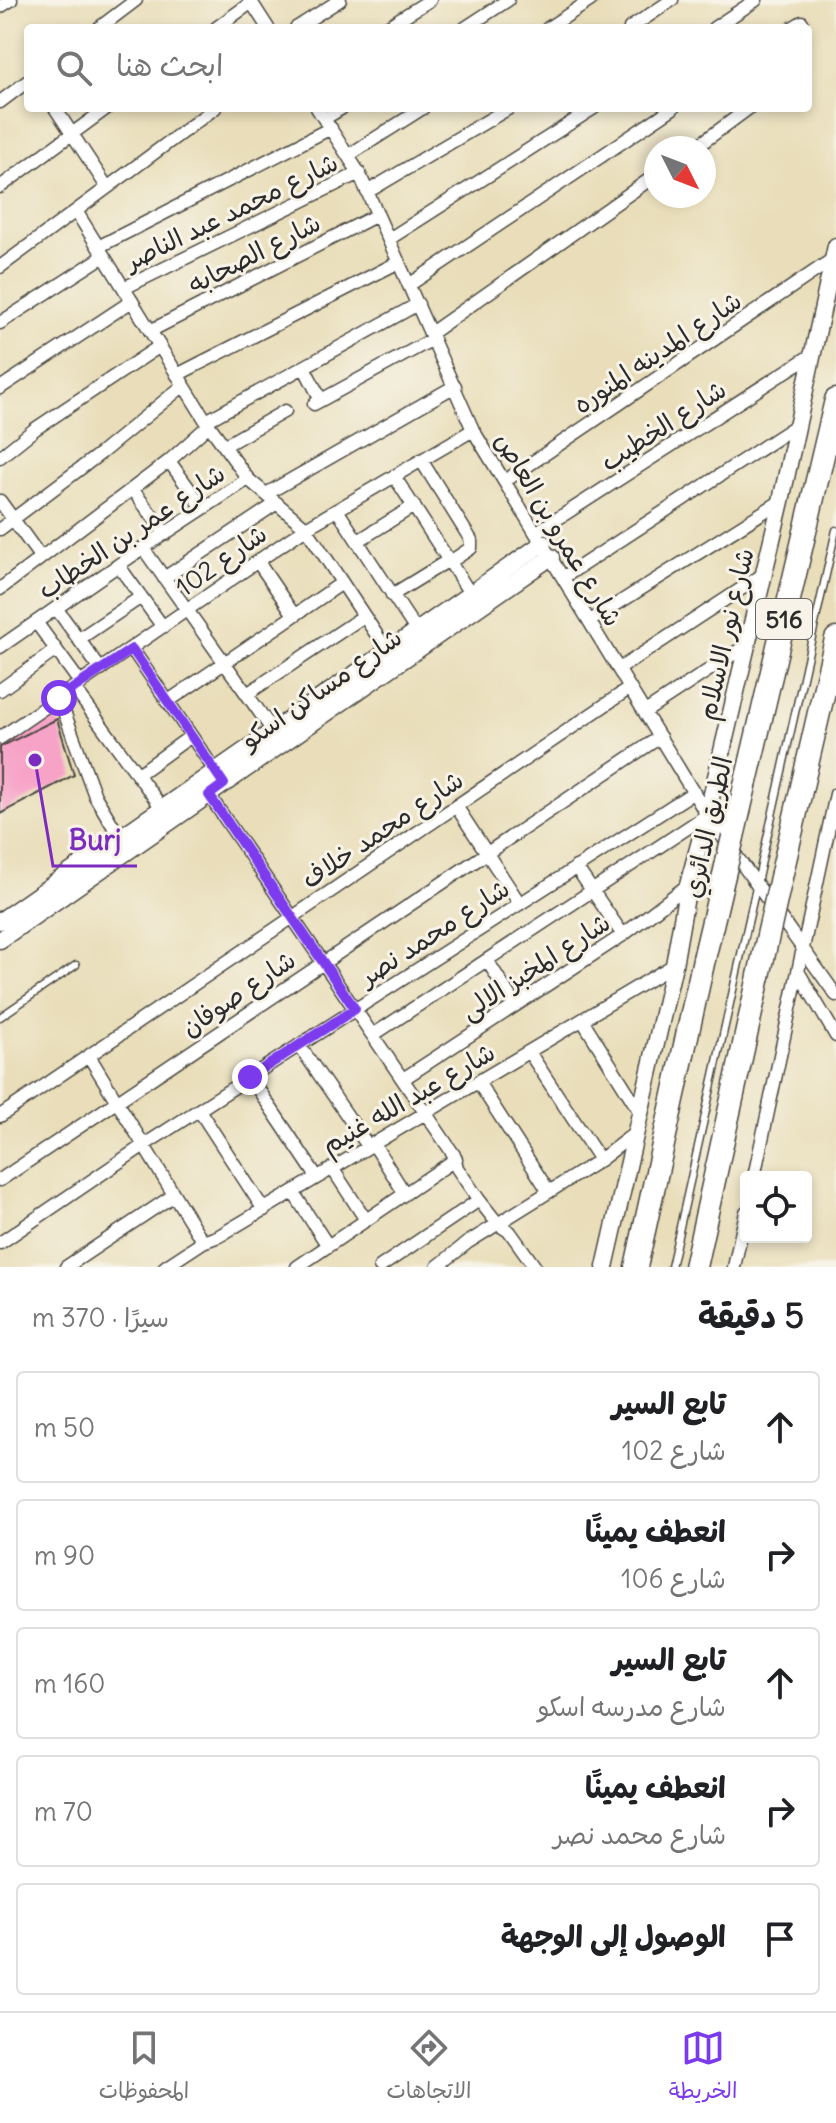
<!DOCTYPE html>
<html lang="ar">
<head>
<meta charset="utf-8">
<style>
  body { margin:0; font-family:Delius,"Playpen Sans Arabic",sans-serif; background:#f6f6f6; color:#202124; direction:rtl }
  .controls { position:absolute; right:24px; bottom:24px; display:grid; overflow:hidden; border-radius:8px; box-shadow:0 4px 12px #0003 }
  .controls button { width:72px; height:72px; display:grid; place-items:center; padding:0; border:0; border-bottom:2px solid #e0e0e0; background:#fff; color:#202124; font:40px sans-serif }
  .compass { position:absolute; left:644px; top:136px; width:72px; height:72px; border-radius:50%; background:#fff; box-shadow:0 4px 12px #0003; rotate:132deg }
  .stop { position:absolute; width:24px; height:24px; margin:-18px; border:6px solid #7c3aed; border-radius:50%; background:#fff }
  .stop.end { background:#7c3aed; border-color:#fff; box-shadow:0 2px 8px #0008 }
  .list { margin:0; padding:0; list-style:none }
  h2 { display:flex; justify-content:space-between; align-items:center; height:104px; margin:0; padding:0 32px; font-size:34px }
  h2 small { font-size:26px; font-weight:400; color:#757577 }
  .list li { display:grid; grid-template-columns:52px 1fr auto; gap:24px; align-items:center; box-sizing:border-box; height:112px; margin:0 16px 16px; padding:0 16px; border:2px solid #e0e0e0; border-radius:8px }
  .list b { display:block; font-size:30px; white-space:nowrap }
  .list p { margin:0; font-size:26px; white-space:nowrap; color:#757577 }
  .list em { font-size:26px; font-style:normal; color:#757577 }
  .icon { flex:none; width:44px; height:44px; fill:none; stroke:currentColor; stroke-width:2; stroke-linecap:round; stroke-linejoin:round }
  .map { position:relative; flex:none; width:836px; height:1267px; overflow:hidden; direction:ltr }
  .search { position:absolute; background:#fff; box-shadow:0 4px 12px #0003; left:24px; right:24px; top:24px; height:88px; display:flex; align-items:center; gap:20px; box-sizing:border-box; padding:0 28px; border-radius:8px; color:#757577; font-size:30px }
  .sheet { height:744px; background:#fff }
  nav { display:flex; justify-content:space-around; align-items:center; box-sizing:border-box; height:112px; border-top:2px solid #e0e0e0; background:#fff; font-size:22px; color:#757577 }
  nav a { display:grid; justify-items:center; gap:4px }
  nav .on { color:#7c3aed }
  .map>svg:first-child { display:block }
  .building { fill:#f7a3c8 }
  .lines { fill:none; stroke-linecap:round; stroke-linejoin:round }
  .lane-casing { stroke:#484640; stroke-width:9 }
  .street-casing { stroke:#484640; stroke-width:15 }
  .secondary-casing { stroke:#484640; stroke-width:19 }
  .highway-casing { stroke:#484640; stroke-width:25 }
  .lane { stroke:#fff; stroke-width:6 }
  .street { stroke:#fff; stroke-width:12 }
  .secondary { stroke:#fff; stroke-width:16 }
  .highway { stroke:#fff; stroke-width:22 }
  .highway-bridge-casing { stroke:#484640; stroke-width:25; stroke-linecap:butt }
  .highway-bridge { stroke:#fff; stroke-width:22 }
  .route { stroke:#7c3aed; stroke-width:10 }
  .labels { text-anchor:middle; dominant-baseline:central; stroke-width:6; stroke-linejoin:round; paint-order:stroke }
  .shield { fill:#f7f3e8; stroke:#686764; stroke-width:2 }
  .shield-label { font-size:24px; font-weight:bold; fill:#2b2b2b }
  .street-label { font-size:26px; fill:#2b2b2b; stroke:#f7f3e8 }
  .leader { fill:none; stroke:#7b2cbf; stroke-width:3 }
  .callout-dot { fill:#7b2cbf; stroke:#f7f3e8; stroke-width:3 }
  .callout-label { font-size:28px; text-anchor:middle; font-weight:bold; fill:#7b2cbf; stroke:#f7f3e8; stroke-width:6; stroke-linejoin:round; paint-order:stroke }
</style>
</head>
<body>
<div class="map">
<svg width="836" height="1267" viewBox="0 0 836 1267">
  <rect width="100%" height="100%" fill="#f7f3e8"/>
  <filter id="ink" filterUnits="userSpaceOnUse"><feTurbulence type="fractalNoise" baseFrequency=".0125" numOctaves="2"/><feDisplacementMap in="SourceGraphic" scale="16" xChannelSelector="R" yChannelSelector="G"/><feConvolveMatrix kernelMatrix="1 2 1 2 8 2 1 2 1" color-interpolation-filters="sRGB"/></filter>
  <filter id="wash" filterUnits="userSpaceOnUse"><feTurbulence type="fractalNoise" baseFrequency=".006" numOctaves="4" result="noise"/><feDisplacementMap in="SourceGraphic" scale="32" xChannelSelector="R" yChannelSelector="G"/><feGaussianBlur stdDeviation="1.8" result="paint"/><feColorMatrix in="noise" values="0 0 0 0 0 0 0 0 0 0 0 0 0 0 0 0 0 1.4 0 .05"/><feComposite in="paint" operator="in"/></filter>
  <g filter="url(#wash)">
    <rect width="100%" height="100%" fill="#e9deb9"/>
    <g id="blocks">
      <path class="building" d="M57 719 74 775 0 814V747Z"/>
    </g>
  </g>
  <g filter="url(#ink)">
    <use href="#blocks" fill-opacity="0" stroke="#484640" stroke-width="2"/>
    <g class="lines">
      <defs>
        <path id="lane" d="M0 1017 76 965
          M671 1267 836 530"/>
        <path id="street" d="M250 0 268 28
          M0 7 11 0
          M99 28 136 0
          M216 28 252 2
          M296 28 340 0
          M385 28 430 0
          M465 28 508 0
          M548 28 591 0
          M630 28 672 0
          M714 28 756 0
          M792 28 802 22
          M0 102 28 81
          M55 108 107 187
          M317 108 359 173 473 430 707 815 836 995
          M324 119 342 108
          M695 148 749 108
          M349 155 423 108
          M0 187 107 108
          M367 192 509 108
          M76 211 206 421 248 479 306 528 388 652
          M389 239 594 108
          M98 247 331 128
          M0 267 215 108
          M409 285 673 108
          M124 288 359 173
          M0 323 104 256
          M150 331 377 215
          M431 333 656 175
          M304 367 321 400
          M177 375 399 262
          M0 388 132 301
          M314 404 433 339
          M206 421 418 304
          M224 446 285 411
          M0 457 35 429 160 346
          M421 460 471 540V548L450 562
          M169 461 203 508
          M394 476 475 601
          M505 481 833 259
          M132 489 166 534
          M266 494 455 386
          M0 501 41 558
          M337 510 421 638
          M0 529 101 453 184 385
          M537 532 813 354
          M358 541 414 506
          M143 548 273 731
          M258 562 294 615
          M118 565 163 627
          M564 577 797 425
          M164 578 277 503
          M0 589 169 461 209 425
          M392 595 449 560
          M56 608 101 670
          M590 621 781 501
          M36 622 81 684
          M79 639 141 597
          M0 647 143 548 248 479
          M132 649 220 778
          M619 669 764 574
          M74 688 162 808
          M0 690 56 650
          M247 694 364 616
          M59 698 95 796 124 844
          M167 702 342 583
          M645 712 747 645
          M0 738 306 528 473 430
          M137 775 191 736
          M209 795 454 1155 457 1168 479 1200 498 1224 510 1232 535 1267
          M456 806 520 904
          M576 867 623 935
          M487 960 515 1005
          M799 973 836 1036
          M583 1021 640 1112
          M373 1035 707 815
          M299 1045 368 1146
          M529 1052 600 1160
          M89 1056 203 1242
          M250 1077 317 1177
          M403 1079 623 935 688 885
          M478 1082 549 1192
          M199 1110 264 1210
          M0 1116 630 688
          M373 1143 405 1194
          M332 1168 366 1220
          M754 1177 836 794
          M0 1180 660 737
          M293 1192 328 1246
          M0 1243 144 1145 694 792
          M66 1267 174 1195
          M165 1267 203 1242 219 1236 674 965
          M297 1267 456 1159
          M380 1267 479 1200
          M437 1267 467 1243 600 1160 635 1133
          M734 1267 746 1212"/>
        <path id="secondary" d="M0 921 543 543
          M0 940 551 557
          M605 1267 674 965 688 885 707 815 781 501 836 246"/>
        <path id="highway" d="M733 837 836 400
          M782 873 836 639
          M636 1267 704 959
          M695 1267 759 976"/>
      </defs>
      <use href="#lane" class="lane-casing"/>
      <use href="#street" class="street-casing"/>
      <use href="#secondary" class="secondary-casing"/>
      <use href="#highway" class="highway-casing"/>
      <use href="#lane" class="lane"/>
      <use href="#street" class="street"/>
      <use href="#secondary" class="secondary"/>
      <use href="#highway" class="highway"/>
      <defs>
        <path id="highway-bridge" d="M704 959 733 837
          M759 976 782 873"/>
      </defs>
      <use href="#highway-bridge" class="highway-bridge-casing"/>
      <use href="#highway-bridge" class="highway-bridge"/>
    </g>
  </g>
  <g class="lines" filter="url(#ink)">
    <path class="route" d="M59 698 132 649 224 784 209 795 355 1009 250 1077"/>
  </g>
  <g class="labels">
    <rect class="shield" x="756" y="599" width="56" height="40" rx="6"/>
    <g class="shield-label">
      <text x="784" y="619">516</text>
    </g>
    <g class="street-label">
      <text transform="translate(231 211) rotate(-26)">شارع محمد عبد الناصر</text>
      <text transform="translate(254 253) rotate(-27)">شارع الصحابه</text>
      <text transform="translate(657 352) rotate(-34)">شارع المدينه المنوره</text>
      <text transform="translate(663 425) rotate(-33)">شارع الخطيب</text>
      <text transform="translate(559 529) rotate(59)">شارع عمرو بن العاص</text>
      <text transform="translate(131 531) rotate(-34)">شارع عمر بن الخطاب</text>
      <text transform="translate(221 560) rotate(-35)">شارع 102</text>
      <text transform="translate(725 634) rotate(-77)">شارع نور الاسلام</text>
      <text transform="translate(321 688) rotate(-35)">شارع مساكن اسكو</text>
      <text transform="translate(707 827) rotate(-77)">الطريق الدائري</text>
      <text transform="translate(382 829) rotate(-34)">شارع محمد خلاف</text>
      <text transform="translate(434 932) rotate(-33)">شارع محمد نصر</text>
      <text transform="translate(535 966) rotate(-33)">شارع المخبز الالى</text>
      <text transform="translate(238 993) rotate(-34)">شارع صوفان</text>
      <text transform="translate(408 1098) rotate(-30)">شارع عبد الله غنيم</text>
    </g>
  </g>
  <path class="leader" d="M35 760L53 866H137"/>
  <circle class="callout-dot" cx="35" cy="760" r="8"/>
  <g class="callout-label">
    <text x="95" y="850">Burj</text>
  </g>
</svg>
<div class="controls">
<button><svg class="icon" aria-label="locate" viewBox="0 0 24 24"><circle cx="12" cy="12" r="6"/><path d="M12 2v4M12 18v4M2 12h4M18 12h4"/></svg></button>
</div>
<svg class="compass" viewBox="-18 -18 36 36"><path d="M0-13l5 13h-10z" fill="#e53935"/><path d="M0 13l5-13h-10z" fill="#757577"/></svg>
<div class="stop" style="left:59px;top:698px"></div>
<div class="stop end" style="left:250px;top:1077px"></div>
<div class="search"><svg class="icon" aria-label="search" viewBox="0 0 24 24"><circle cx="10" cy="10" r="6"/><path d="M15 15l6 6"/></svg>ابحث هنا</div>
</div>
<section class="sheet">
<h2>5 دقيقة<small>سيرًا · 370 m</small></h2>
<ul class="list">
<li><svg class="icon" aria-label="ahead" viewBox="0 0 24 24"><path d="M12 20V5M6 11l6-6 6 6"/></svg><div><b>تابع السير</b><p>شارع 102</p></div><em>50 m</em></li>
<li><svg class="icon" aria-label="right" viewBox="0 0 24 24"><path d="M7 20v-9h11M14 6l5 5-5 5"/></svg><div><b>انعطف يمينًا</b><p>شارع 106</p></div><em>90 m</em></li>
<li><svg class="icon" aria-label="ahead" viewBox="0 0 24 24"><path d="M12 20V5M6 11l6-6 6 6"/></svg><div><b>تابع السير</b><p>شارع مدرسه اسكو</p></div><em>160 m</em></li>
<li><svg class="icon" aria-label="right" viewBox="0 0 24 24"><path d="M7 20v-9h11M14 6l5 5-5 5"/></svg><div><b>انعطف يمينًا</b><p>شارع محمد نصر</p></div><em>70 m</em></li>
<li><svg class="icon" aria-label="arrive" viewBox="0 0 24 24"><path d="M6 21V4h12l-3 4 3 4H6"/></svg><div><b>الوصول إلى الوجهة</b></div></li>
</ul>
</section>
<nav>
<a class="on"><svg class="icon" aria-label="map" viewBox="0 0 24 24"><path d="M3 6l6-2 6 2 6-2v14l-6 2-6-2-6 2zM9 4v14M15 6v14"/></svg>الخريطة</a>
<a><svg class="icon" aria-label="directions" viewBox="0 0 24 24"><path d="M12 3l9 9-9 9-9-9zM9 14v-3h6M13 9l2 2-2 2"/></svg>الاتجاهات</a>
<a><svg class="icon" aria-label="saved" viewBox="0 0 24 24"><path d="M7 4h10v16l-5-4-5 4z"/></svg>المحفوظات</a>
</nav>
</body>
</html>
